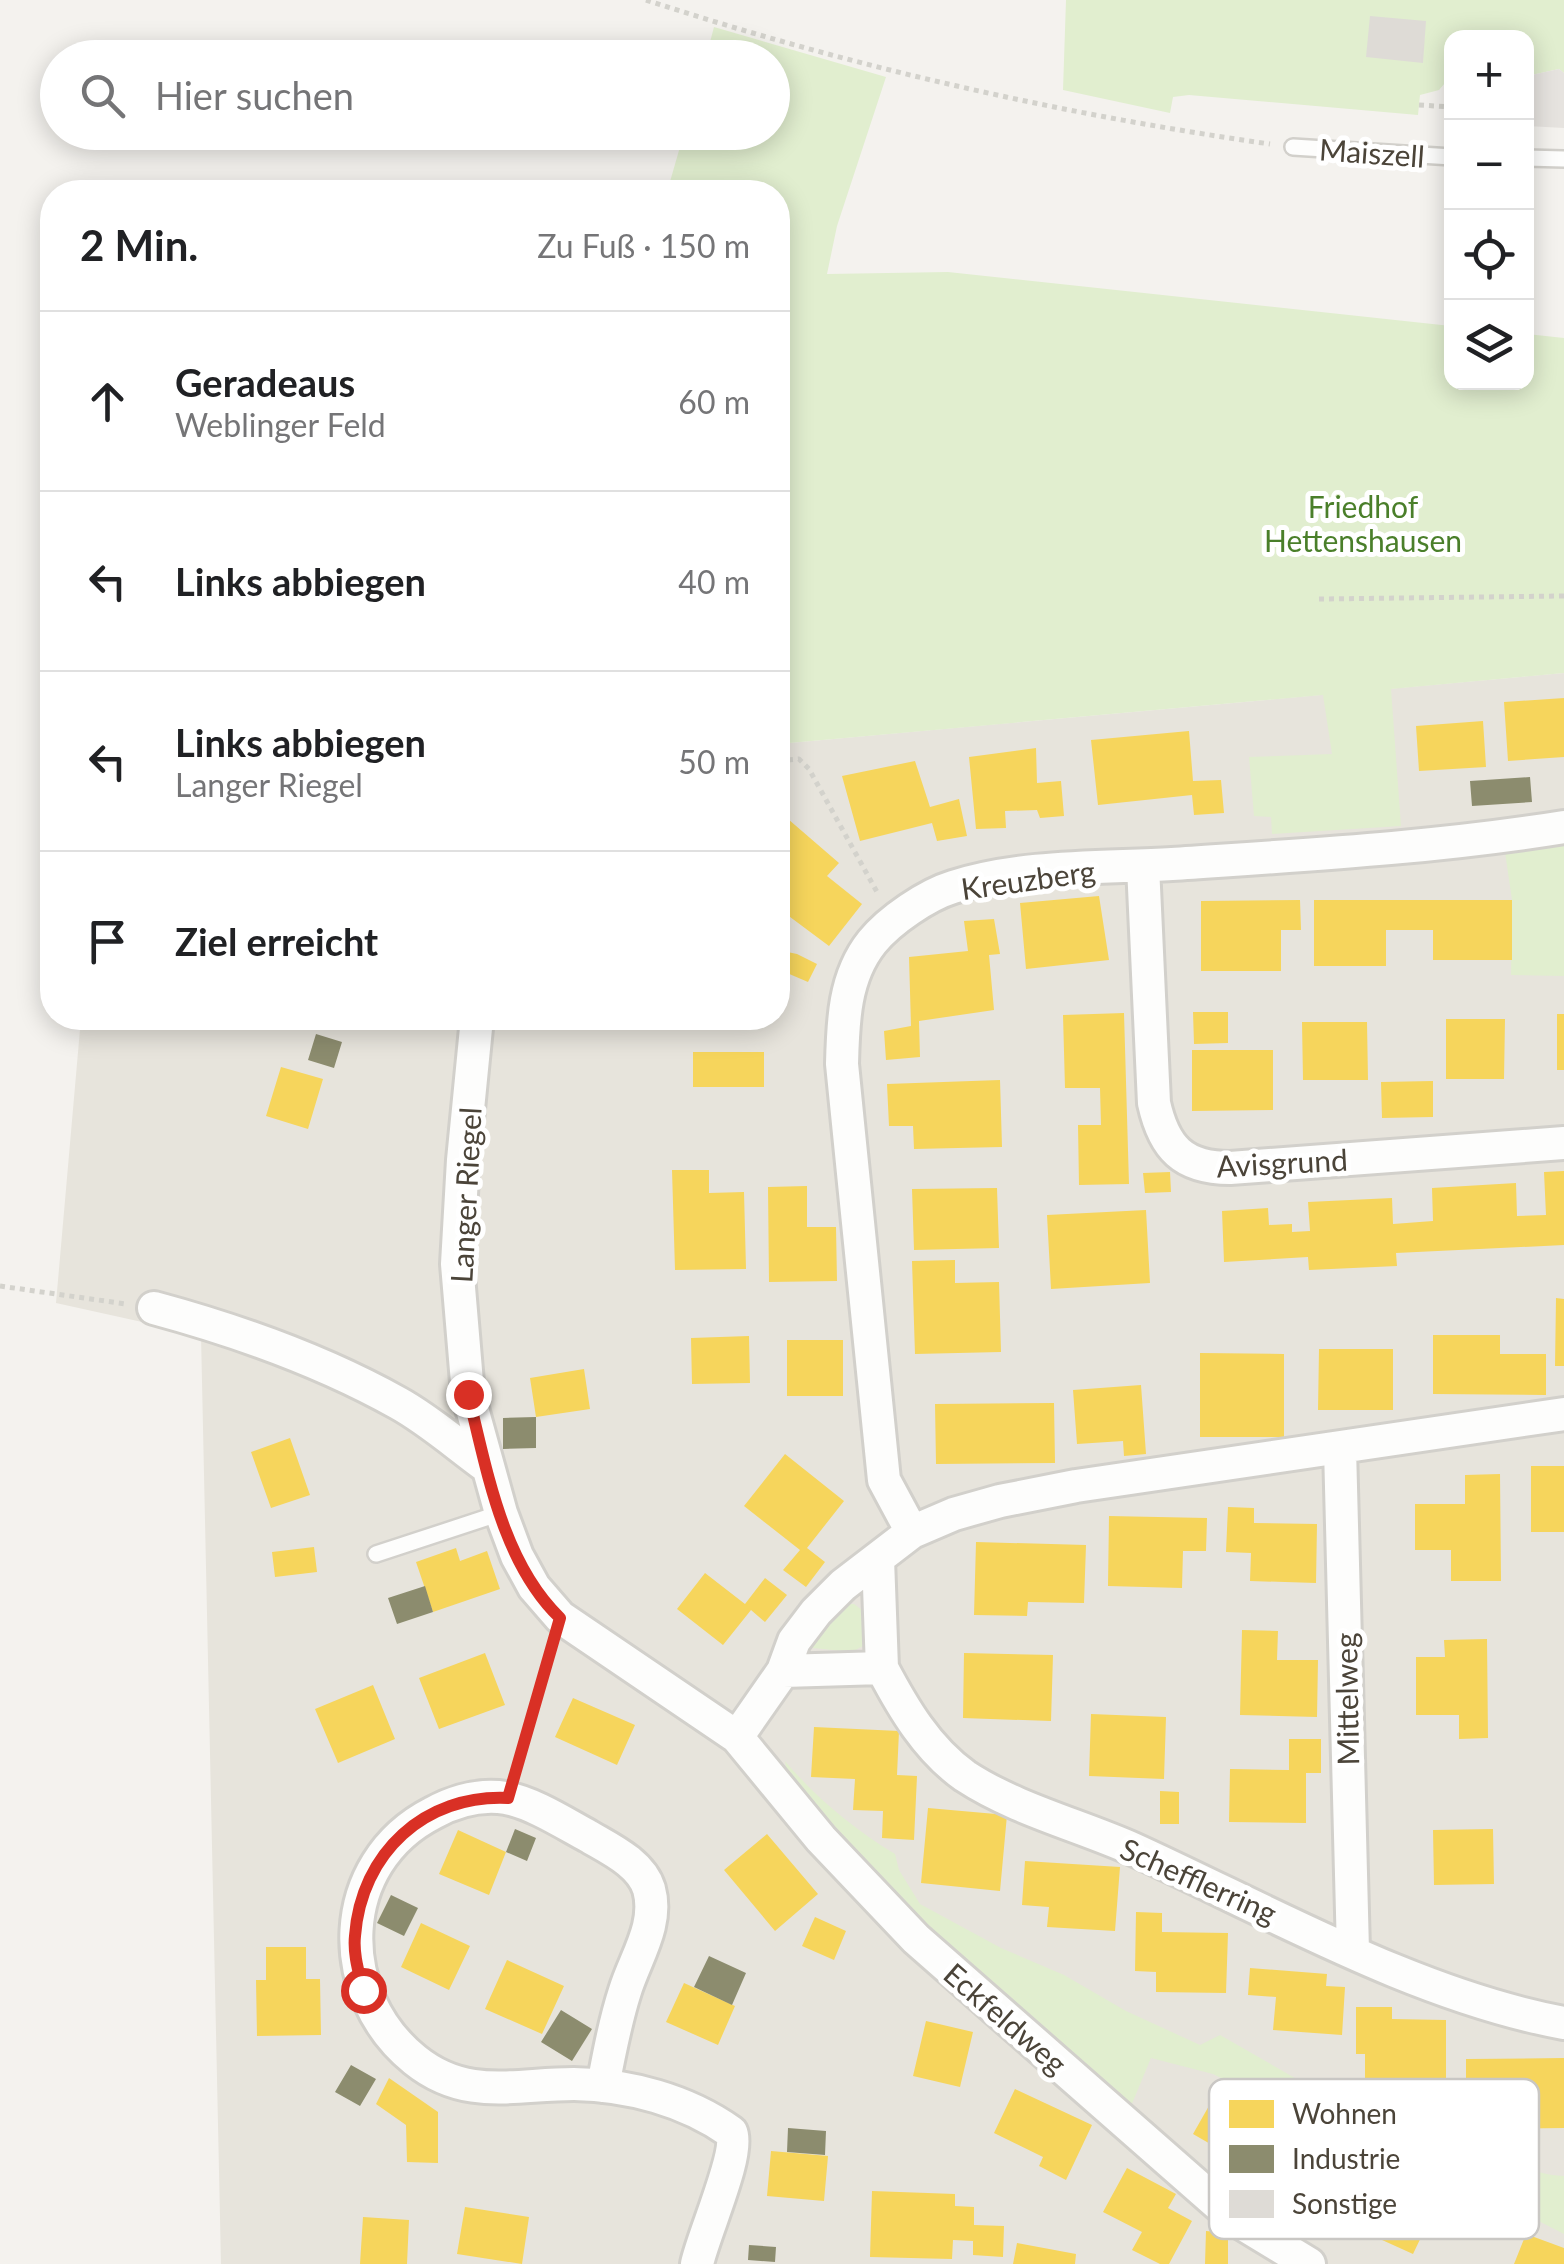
<!DOCTYPE html>
<html lang="de">
<head>
<meta charset="utf-8">
<style>
  body { margin:0; font-family:Lato,sans-serif; background:#f6f6f6; color:#202124 }
  .controls { position:absolute; right:30px; top:30px; display:grid; overflow:hidden; border-radius:20px; box-shadow:0 5px 25px #0003 }
  .controls button { width:90px; height:90px; display:grid; place-items:center; padding:0; border:0; border-bottom:2px solid #e0e0e0; background:#fff; color:#202124; font:50px sans-serif }
  .stop { position:absolute; width:30px; height:30px; margin:-22px; border:8px solid #d93025; border-radius:50%; background:#fff }
  .stop.end { background:#d93025; border-color:#fff; box-shadow:0 2px 10px #0008 }
  .list { margin:0; padding:0; list-style:none }
  h2 { display:flex; justify-content:space-between; align-items:center; height:130px; margin:0; padding:0 40px; font-size:42px }
  h2 small { font-size:32px; font-weight:400; color:#757577 }
  .list li { display:grid; grid-template-columns:65px 1fr auto; gap:30px; align-items:center; box-sizing:border-box; height:180px; padding:0 40px; border-top:2px solid #e0e0e0 }
  .list b { display:block; font-size:38px; white-space:nowrap }
  .list p { margin:0; font-size:32px; white-space:nowrap; color:#757577 }
  .list em { font-size:32px; font-style:normal; color:#757577 }
  .icon { flex:none; width:55px; height:55px; fill:none; stroke:currentColor; stroke-width:2; stroke-linecap:round; stroke-linejoin:round }
  .map { position:relative; flex:none; width:1564px; height:2264px; overflow:hidden }
  .search { position:absolute; background:#fff; box-shadow:0 5px 25px #0003; left:40px; top:40px; width:750px; height:110px; display:flex; align-items:center; gap:25px; box-sizing:border-box; padding:0 35px; border-radius:55px; color:#757577; font-size:38px }
  .panel { position:absolute; background:#fff; box-shadow:0 5px 25px #0003; left:40px; top:180px; width:750px; height:850px; border-radius:40px }
  .map>svg:first-child { display:block }
  .residential { fill:#e7e4dc }
  .green { fill:#e1eecf }
  .parking { fill:#e6e3df }
  .homes { fill:#f6d55c }
  .industry { fill:#8c8c6e }
  .building { fill:#dedbd6 }
  .lines { fill:none; stroke-linecap:round; stroke-linejoin:round }
  .service-casing { stroke:#d2d0cb; stroke-width:20 }
  .minor-casing { stroke:#d2d0cb; stroke-width:38 }
  .path { stroke:#d3d2cc; stroke-width:5; stroke-dasharray:5 5; stroke-linecap:butt }
  .service { stroke:#fdfdfc; stroke-width:15 }
  .minor { stroke:#fdfdfc; stroke-width:32 }
  .route { stroke:#d93025; stroke-width:12 }
  .labels { text-anchor:middle; dominant-baseline:central; stroke-width:10; stroke-linejoin:round; paint-order:stroke }
  .street-label { font-size:30px; fill:#4b4439; stroke:#fff }
  .park-label { font-size:30px; fill:#4a7f2a; stroke:#fff }
  .key { fill:#fff; stroke:#c9c7c4; stroke-width:2.5 }
  .key-label { font-size:28px; fill:#4b4439 }
</style>
</head>
<body>
<div class="map">
<svg width="1564" height="2264" viewBox="0 0 1564 2264">
  <rect width="100%" height="100%" fill="#f4f2ee"/>
  <path class="residential" d="M1564 673V2264H221L201 1335 56 1303 81 1018H778V744Z"/>
  <path class="green" d="M1066 0H1564V73L1559 69 1527 76 1526 38H1452L1451 76 1439 90 1420 95 1418 115 1189 95 1173 97 1170 113 1063 90Z
    M714 27 886 77 837 226 827 274 948 272 1451 326 1452 382H1526L1527 334 1564 338V673L1391 689 1401 826 1272 834 1271 817 1254 816 1249 757 1332 754 1323 695 778 744V192H667L684 133 772 132V58L706 57Z
    M1564 844V976L1511 975 1512 900 1505 852Z
    M843 1604H854L862 1610 868 1643 852 1652 813 1648V1640Z
    M785 1761C816 1798 854 1829 895 1854L899 1870 920 1904 1001 1948 1064 1975 1126 2011 1200 2045 1220 2035 1321 2093 1322 2106 1355 2116 1358 2106C1404 2124 1451 2139 1498 2156 1524 2165 1535 2175 1564 2176V2234L1519 2211 1392 2176 1322 2147 1269 2102 1213 2074 1151 2058 1131 2106 908 1918 870 1865 821 1811 790 1790Z"/>
  <path class="parking" d="M1559 69 1564 73V128L1527 126V76Z"/>
  <path class="homes" d="M1564 698V757L1508 761 1504 702Z
    M1483 721 1486 767 1419 771 1416 726Z
    M1189 731 1193 781 1221 780 1224 813 1194 815 1192 795 1098 805 1091 740Z
    M1036 748 1037 783 1061 781 1064 816 1040 818 1037 810 1005 811 1006 828 976 829 969 757Z
    M915 761 930 807 959 799 967 836 937 841 932 823 860 841 842 776Z
    M788 819 839 863 827 876 862 904 829 946 778 908V833Z
    M1099 896 1109 960 1026 969 1020 903Z
    M1300 900 1301 930H1281V971H1201V901Z
    M1314 900H1512V960H1433V930H1386V966H1314Z
    M994 919 1000 954 989 955 994 1010 919 1021 920 1057 886 1060 884 1031 911 1026 909 957 968 951 964 921Z
    M778 950 797 954 817 964 808 982 780 970 778 975Z
    M1193 1012H1228V1043L1194 1044Z
    M1124 1013 1129 1184 1079 1185 1078 1125H1101L1100 1088H1065L1063 1015Z
    M1557 1014H1564V1070H1557Z
    M1446 1019H1505L1504 1079H1446Z
    M1302 1022H1367L1368 1080H1303Z
    M1192 1050H1273V1110L1192 1111Z
    M693 1052H764V1087H693Z
    M281 1067 323 1079 308 1129 266 1116Z
    M1000 1080 1002 1147 914 1149 913 1126H889L887 1084Z
    M1433 1081V1117L1382 1118 1381 1082Z
    M672 1170H709V1193L744 1192 746 1269 675 1270Z
    M1564 1171V1245L1396 1253 1397 1266 1309 1270 1308 1257 1224 1262 1222 1211 1268 1208 1269 1225 1292 1224V1232L1310 1231 1308 1202 1392 1198 1393 1224 1433 1221 1432 1188 1516 1183 1517 1216 1546 1215 1544 1172Z
    M1170 1172 1171 1192 1145 1193 1143 1173Z
    M807 1186V1227H836L837 1281 769 1282 768 1187Z
    M997 1188 999 1248 914 1250 912 1189Z
    M1146 1210 1150 1283 1051 1289 1047 1215Z
    M955 1260V1283L999 1282 1001 1352 915 1354 912 1261Z
    M1556 1298 1564 1299V1366H1555Z
    M1433 1335H1500V1354H1546V1395L1433 1394Z
    M749 1336 750 1383 692 1384 691 1338Z
    M787 1340H843V1396H787Z
    M1319 1349H1393V1410H1318Z
    M1200 1353 1284 1354V1437H1200Z
    M584 1369 590 1409 536 1417 530 1378Z
    M1141 1385 1146 1454 1124 1456 1123 1441 1077 1444 1073 1390Z
    M1054 1403 1055 1463 936 1464 935 1404Z
    M290 1438 310 1495 271 1508 251 1452Z
    M785 1454 844 1501 807 1548 825 1562 806 1587 783 1570 800 1550 744 1506Z
    M1531 1466H1564V1532H1531Z
    M1500 1474 1501 1581H1451V1550H1415V1504H1465V1475Z
    M1228 1507 1254 1508V1523L1317 1524 1316 1583 1250 1581 1251 1553 1226 1552Z
    M1109 1516 1207 1518 1206 1551H1183L1182 1588 1108 1586Z
    M976 1542 1086 1545 1084 1603 1028 1602 1027 1616 974 1615Z
    M314 1547 317 1572 275 1577 272 1552Z
    M456 1548 460 1561 487 1551 500 1589 433 1612 416 1562Z
    M705 1573 745 1604 765 1578 787 1595 765 1622 751 1610 723 1645 677 1609Z
    M1242 1630 1278 1631 1277 1660H1318L1317 1717 1240 1715Z
    M1487 1639 1488 1738 1459 1739V1715H1416V1657H1445L1444 1640Z
    M485 1653 505 1705 439 1729 419 1678Z
    M964 1653 1053 1655 1051 1721 963 1718Z
    M373 1685 395 1739 338 1763 315 1709Z
    M573 1698 635 1725 617 1765 555 1737Z
    M1091 1714 1166 1717 1164 1779 1089 1776Z
    M814 1727 899 1731 897 1775 917 1776 914 1840 882 1838 883 1811 853 1810 855 1779 811 1777Z
    M1289 1739H1321V1773H1306V1823L1229 1822 1230 1769 1289 1770Z
    M1160 1791 1179 1792V1824H1160Z
    M928 1808 1007 1815 1000 1891 921 1883Z
    M1493 1829 1494 1884 1434 1885 1433 1830Z
    M458 1830 506 1852 489 1895 439 1874Z
    M767 1834 818 1894 775 1931 724 1870Z
    M1025 1861 1120 1867 1115 1931 1047 1927 1049 1907 1022 1905Z
    M1136 1912 1162 1913V1932L1228 1933 1226 1993 1156 1992V1972L1135 1971Z
    M815 1917 846 1931 834 1960 802 1946Z
    M421 1923 470 1946 449 1990 401 1967Z
    M266 1947H306V1979H320L321 2035 257 2036 256 1980H266Z
    M507 1960 564 1986 542 2034 485 2009Z
    M1250 1968 1327 1974 1326 1986 1345 1987 1342 2035 1273 2030 1276 1997 1248 1995Z
    M684 1983 735 2006 718 2045 666 2022Z
    M1356 2007H1392V2019L1446 2020V2079L1365 2078V2054H1356Z
    M926 2021 973 2032 960 2087 913 2076Z
    M1564 2058V2128L1493 2129V2095H1466V2059Z
    M389 2078 438 2112V2163L407 2162 406 2125 376 2104Z
    M1015 2089 1092 2125 1066 2180 1039 2166 1043 2157 994 2133Z
    M1214 2097 1315 2156 1290 2200 1215 2157 1219 2149 1193 2134Z
    M771 2151 828 2156 824 2201 767 2196Z
    M1127 2168 1176 2194 1168 2208 1192 2221 1169 2264H1160L1132 2250 1142 2232 1103 2212Z
    M1394 2186 1436 2206 1413 2254 1371 2235Z
    M872 2191 955 2194V2206L974 2207V2225L1004 2226 1003 2257 973 2255V2241L953 2240 952 2259 870 2257Z
    M465 2207 529 2217 522 2264 457 2254Z
    M363 2217 409 2220 407 2264H360Z
    M1206 2231 1228 2233V2264H1205Z
    M1526 2234 1564 2248V2264H1514Z
    M1017 2243 1076 2254 1075 2264H1013Z"/>
  <path class="industry" d="M1530 777 1532 802 1472 806 1470 781Z
    M316 1034 342 1042 334 1068 308 1060Z
    M536 1417V1448L503 1449V1418Z
    M425 1586 433 1612 397 1624 388 1598Z
    M515 1829 536 1838 527 1861 506 1852Z
    M391 1895 418 1908 404 1936 377 1923Z
    M709 1956 746 1973 732 2005 694 1987Z
    M561 2010 592 2029 572 2061 541 2042Z
    M351 2065 376 2079 360 2106 335 2092Z
    M788 2128 826 2131 825 2155 787 2152Z
    M749 2245 776 2247 775 2262 748 2260Z"/>
  <path class="building" d="M1370 16 1426 21 1423 63 1366 57Z"/>
  <g class="lines">
    <defs>
      <path id="service" d="M1293 147 1452 157
        M1526 158 1564 159
        M376 1554 501 1513"/>
      <path id="minor" d="M1143 866 1154 1103C1164 1148 1183 1168 1230 1168L1564 1143
        M477 1018 463 1160 457 1264 468 1394 501 1513 517 1556 534 1587 560 1617 737 1737 821 1839 916 1939 1235 2219 1309 2264
        M154 1308C239 1331 321 1360 398 1403 429 1420 457 1445 486 1466
        M1340 1448 1353 1951
        M912 1532 884 1480 842 1064C843 1022 844 977 872 942 890 920 927 895 953 887 1022 865 1100 868 1172 864 1303 855 1434 848 1564 827
        M882 1668C903 1708 927 1749 965 1776 1015 1809 1079 1825 1133 1849 1269 1911 1417 1996 1564 2023
        M783 1671 882 1668 878 1559
        M737 1737 783 1671 794 1641 816 1612 843 1585 912 1532 954 1514 1000 1501 1076 1486 1564 1414
        M603 2086C609 2054 615 2022 625 1991 635 1958 659 1925 649 1889 641 1863 610 1849 588 1836 564 1823 533 1803 506 1798 480 1794 455 1801 433 1813 335 1863 333 1994 415 2060 466 2101 514 2084 574 2084 629 2085 686 2100 731 2132 741 2152 703 2235 697 2264"/>
    </defs>
    <use href="#service" class="service-casing"/>
    <use href="#minor" class="minor-casing"/>
    <path class="path" d="M646 0C848 66 1059 114 1270 144
      M1419 105 1452 107
      M1319 599 1564 596
      M778 761 799 759 809 769 877 892
      M0 1286 126 1304
      M517 1767 552 1648"/>
    <use href="#service" class="service"/>
    <use href="#minor" class="minor"/>
  </g>
  <g class="lines">
    <path class="route" d="M363 1990C359 1973 353 1954 355 1936 361 1853 425 1794 508 1798L560 1618C502 1562 487 1470 468 1394"/>
  </g>
  <g class="labels">
    <g class="street-label">
      <text transform="translate(1372 152) rotate(4)">Maiszell</text>
      <text transform="translate(1028 879) rotate(-8)">Kreuzberg</text>
      <text transform="translate(1282 1162) rotate(-3)">Avisgrund</text>
      <text transform="translate(465 1195) rotate(-87)">Langer Riegel</text>
      <text transform="translate(1346 1699) rotate(-91)">Mittelweg</text>
      <text transform="translate(1199 1880) rotate(24)">Schefflerring</text>
      <text transform="translate(1006 2018) rotate(41)">Eckfeldweg</text>
    </g>
    <g class="park-label">
      <text x="1363" y="506">Friedhof<tspan x="1363" dy="34">Hettenshausen</tspan></text>
    </g>
  </g>
  <rect x="1209" y="2079" width="330" height="160" rx="15" class="key"/>
  <rect x="1229" y="2100" width="45" height="28" fill="#f6d55c"/>
  <rect x="1229" y="2145" width="45" height="28" fill="#8c8c6e"/>
  <rect x="1229" y="2190" width="45" height="28" fill="#dedbd6"/>
  <g class="key-label">
    <text x="1292" y="2124">Wohnen</text>
    <text x="1292" y="2169">Industrie</text>
    <text x="1292" y="2214">Sonstige</text>
  </g>
</svg>
<div class="controls">
<button>+</button>
<button>−</button>
<button><svg class="icon" aria-label="locate" viewBox="0 0 24 24"><circle cx="12" cy="12" r="6"/><path d="M12 2v4M12 18v4M2 12h4M18 12h4"/></svg></button>
<button><svg class="icon" aria-label="layers" viewBox="0 0 24 24"><path d="M12 4l9 5-9 5-9-5zM3 14l9 5 9-5"/></svg></button>
</div>
<div class="stop" style="left:363px;top:1990px"></div>
<div class="stop end" style="left:468px;top:1394px"></div>
<div class="search"><svg class="icon" aria-label="search" viewBox="0 0 24 24"><circle cx="10" cy="10" r="6"/><path d="M15 15l6 6"/></svg>Hier suchen</div>
<section class="panel">
<h2>2 Min.<small>Zu Fuß · 150 m</small></h2>
<ul class="list">
<li><svg class="icon" aria-label="ahead" viewBox="0 0 24 24"><path d="M12 20V5M6 11l6-6 6 6"/></svg><div><b>Geradeaus</b><p>Weblinger Feld</p></div><em>60 m</em></li>
<li><svg class="icon" aria-label="left" viewBox="0 0 24 24"><path d="M17 20v-9H6M10 6l-5 5 5 5"/></svg><div><b>Links abbiegen</b></div><em>40 m</em></li>
<li><svg class="icon" aria-label="left" viewBox="0 0 24 24"><path d="M17 20v-9H6M10 6l-5 5 5 5"/></svg><div><b>Links abbiegen</b><p>Langer Riegel</p></div><em>50 m</em></li>
<li><svg class="icon" aria-label="arrive" viewBox="0 0 24 24"><path d="M6 21V4h12l-3 4 3 4H6"/></svg><div><b>Ziel erreicht</b></div></li>
</ul>
</section>
</div>
</body>
</html>
